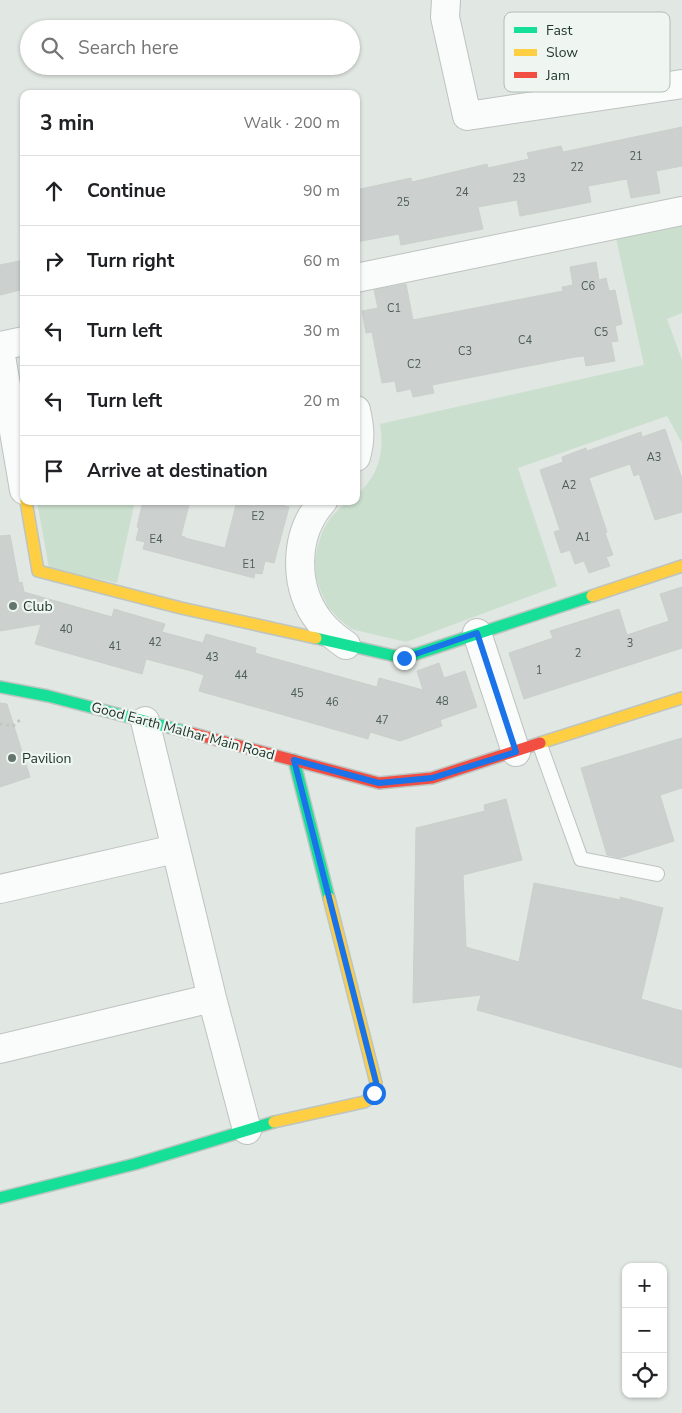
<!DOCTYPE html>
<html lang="en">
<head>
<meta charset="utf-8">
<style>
  body { margin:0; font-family:"Nunito Sans",sans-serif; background:#f2f2f2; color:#202124 }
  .controls { position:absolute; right:15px; bottom:15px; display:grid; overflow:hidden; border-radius:10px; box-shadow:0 1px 4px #0004 }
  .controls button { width:45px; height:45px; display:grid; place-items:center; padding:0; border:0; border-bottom:1px solid #e0e0e0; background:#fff; color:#202124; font:25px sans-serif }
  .stop { position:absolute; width:15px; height:15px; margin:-11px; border:4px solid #1a73e8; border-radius:50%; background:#fff }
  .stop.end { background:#1a73e8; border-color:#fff; box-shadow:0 1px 5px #0008 }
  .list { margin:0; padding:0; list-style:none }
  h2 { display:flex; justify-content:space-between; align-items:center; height:65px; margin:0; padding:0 20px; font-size:21px }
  h2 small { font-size:16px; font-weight:400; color:#757577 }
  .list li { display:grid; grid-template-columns:32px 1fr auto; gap:15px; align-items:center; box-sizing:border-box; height:70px; padding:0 20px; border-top:1px solid #e0e0e0 }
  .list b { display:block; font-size:19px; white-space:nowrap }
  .list em { font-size:16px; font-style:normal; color:#757577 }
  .icon { flex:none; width:28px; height:28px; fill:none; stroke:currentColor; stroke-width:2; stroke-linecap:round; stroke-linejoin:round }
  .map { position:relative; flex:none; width:682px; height:1413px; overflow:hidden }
  .search { position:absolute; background:#fff; box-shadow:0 1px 4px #0004; left:20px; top:20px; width:340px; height:55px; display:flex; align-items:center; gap:12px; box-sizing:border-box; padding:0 18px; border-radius:28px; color:#757577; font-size:19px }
  .panel { position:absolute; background:#fff; box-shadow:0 1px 4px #0004; left:20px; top:90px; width:340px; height:415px; border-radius:10px }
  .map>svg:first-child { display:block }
  .green { fill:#cbdfce }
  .building { fill:#ccd0ce; stroke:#cad0cc }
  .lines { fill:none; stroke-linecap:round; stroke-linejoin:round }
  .lane-casing { stroke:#bec3c0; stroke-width:16 }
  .street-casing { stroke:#bec3c0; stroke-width:30 }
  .fast-casing { stroke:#bec4c0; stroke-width:14 }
  .slow-casing { stroke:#bec4c0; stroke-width:14 }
  .jam-casing { stroke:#bec4c0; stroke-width:14 }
  .path { stroke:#bfc7c3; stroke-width:3; stroke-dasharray:2.5 4; stroke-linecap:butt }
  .lane { stroke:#fafbfb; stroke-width:14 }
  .street { stroke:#fafbfb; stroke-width:28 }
  .fast { stroke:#16e098; stroke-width:11 }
  .slow { stroke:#ffcf43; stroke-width:11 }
  .jam { stroke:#f24e42; stroke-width:11 }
  .route { stroke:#1a73e8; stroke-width:6 }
  .poi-dot { fill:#64756d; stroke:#eff6f1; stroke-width:2 }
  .labels { text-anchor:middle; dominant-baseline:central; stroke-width:4.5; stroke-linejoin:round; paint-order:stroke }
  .number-label { font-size:11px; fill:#4c5d55 }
  .poi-label { font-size:14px; fill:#21372d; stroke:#eff6f1; text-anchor:start }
  .street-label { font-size:14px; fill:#21372d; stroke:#eff6f1 }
  .key { fill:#eff6f1; stroke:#b1bdb6; stroke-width:1 }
  .key-label { font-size:14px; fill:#21372d }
</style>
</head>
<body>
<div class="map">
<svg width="682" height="1413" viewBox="0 0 682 1413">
  <rect width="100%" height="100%" fill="#e1e7e3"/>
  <path class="green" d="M682 219V313L667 319 682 360V443L667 416 518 468 557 586 406 642 351 629 339 619 328 607 321 592 316 577 315 560 318 545 323 530 331 517 342 506 349 501H356V496C378 476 385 454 380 424L644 365 615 234Z
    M37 501H135L117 583 49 568Z"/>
  <path class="building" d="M682 127V166L656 171 660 193 631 198 627 179 588 186 591 202 541 212 520 216 517 200 478 207 483 229 401 245 399 234 356 242V190L411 178 412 182 487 164 488 168 529 159 527 153 561 146 563 152Z
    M24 260V289L0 295V265Z
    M596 262 599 280 606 278 609 291 615 290 622 324 615 326 618 341 611 342 615 361 586 366 584 356 575 357 432 385 434 393 413 397 411 389 397 392 395 381 382 383 372 332 366 333 362 311 378 308 374 290 406 284 413 320 563 291 562 287 573 285 570 267Z
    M665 429 682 479V512L655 520 639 474 634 476 630 464 589 478 607 532 605 533 613 555 606 557 610 566 589 573 584 561 575 564 570 550 561 553 554 532 560 530 540 470 563 462 562 457 586 448 587 451 641 432 642 437Z
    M143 501H190L181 536 185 537V538L225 548 237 501H266L289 507 274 563 265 561 262 574 255 573 254 578 143 549 145 542 136 540 139 528 137 527Z
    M10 535 19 583 22 582 24 592 112 617 114 609 165 624 162 632 203 643 206 634 256 648 255 653 377 687 379 678 423 690 417 671 439 663 444 678 465 671 477 707 440 720 442 726 400 741 370 732 368 739 199 691 204 675 191 671 146 659 142 674 35 644 41 624 0 631V536Z
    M682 587V648L524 699 509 653 553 638 550 631 619 609 627 635 669 621 660 594Z
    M0 703 7 704 30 777 0 787Z
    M682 738V788L660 795 674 841 620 858 607 855 581 768Z
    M506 799 522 860 463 875 466 947 519 962 534 883 621 900 620 897 663 908 641 999 682 1011V1068L477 1010 481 995 413 1003 416 828 485 811 484 805Z"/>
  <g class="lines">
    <defs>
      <path id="lane" d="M540 745 581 859 657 874"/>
      <path id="street" d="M446 0 445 17 467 116 682 84
        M356 278 682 211
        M0 346 24 341
        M0 350 24 490
        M356 410C360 428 361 439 356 457
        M323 501C293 534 293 588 320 622 328 632 337 639 346 645
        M477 633 516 752
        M145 721 212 998 247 1130
        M0 889 175 849
        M0 1049 212 998"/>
      <path id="fast" d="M316 638 404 658 592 596
        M0 687 48 696 191 733
        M294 760 329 898
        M0 1198 135 1164 274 1122"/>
      <path id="slow" d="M26 501 38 571 181 608 316 638
        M592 596 682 566
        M540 743 682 698
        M274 1122 364 1102C372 1098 376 1092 376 1083L329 898"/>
      <path id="jam" d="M191 733 379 783 432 778 540 743"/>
    </defs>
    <use href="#lane" class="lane-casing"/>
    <use href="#street" class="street-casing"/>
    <use href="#fast" class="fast-casing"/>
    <use href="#slow" class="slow-casing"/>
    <use href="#jam" class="jam-casing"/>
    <path class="path" d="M0 724 13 726 21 719"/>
    <use href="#lane" class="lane"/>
    <use href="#street" class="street"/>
    <use href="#fast" class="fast"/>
    <use href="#slow" class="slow"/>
    <use href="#jam" class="jam"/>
  </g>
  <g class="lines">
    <path class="route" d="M374 1093 376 1089V1082L294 760 379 783 432 778 516 752 477 633 404 658"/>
  </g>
  <g class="poi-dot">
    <circle cx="13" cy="606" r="5"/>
    <circle cx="12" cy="758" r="5"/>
  </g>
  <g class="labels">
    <g class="number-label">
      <text x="636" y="156">21</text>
      <text x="577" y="167">22</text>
      <text x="519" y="178">23</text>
      <text x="462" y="192">24</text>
      <text x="403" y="202">25</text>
      <text x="588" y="286">C6</text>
      <text x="394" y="308">C1</text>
      <text x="601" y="332">C5</text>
      <text x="525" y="340">C4</text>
      <text x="465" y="351">C3</text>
      <text x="414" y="364">C2</text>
      <text x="654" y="457">A3</text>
      <text x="569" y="485">A2</text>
      <text x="258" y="516">E2</text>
      <text x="583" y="537">A1</text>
      <text x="156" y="539">E4</text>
      <text x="249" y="564">E1</text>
      <text x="66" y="629">40</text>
      <text x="155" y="642">42</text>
      <text x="630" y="643">3</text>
      <text x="115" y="646">41</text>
      <text x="578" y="653">2</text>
      <text x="212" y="657">43</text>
      <text x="539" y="670">1</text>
      <text x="241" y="675">44</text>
      <text x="297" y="693">45</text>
      <text x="442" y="701">48</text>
      <text x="332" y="702">46</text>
      <text x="382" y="720">47</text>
    </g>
    <g class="poi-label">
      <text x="23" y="606">Club</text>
      <text x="22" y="758">Pavilion</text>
    </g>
    <g class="street-label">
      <text transform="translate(183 731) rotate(15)">Good Earth Malhar Main Road</text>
    </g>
  </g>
  <rect x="504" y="12" width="166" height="80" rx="8" class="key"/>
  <rect x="514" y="27" width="23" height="6" fill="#16e098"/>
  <rect x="514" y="49" width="23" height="7" fill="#ffcf43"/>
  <rect x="514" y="72" width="23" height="6" fill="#f24e42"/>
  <g class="key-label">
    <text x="546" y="35">Fast</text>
    <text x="546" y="57">Slow</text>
    <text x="546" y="80">Jam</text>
  </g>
</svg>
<div class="controls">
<button>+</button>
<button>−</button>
<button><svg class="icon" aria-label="locate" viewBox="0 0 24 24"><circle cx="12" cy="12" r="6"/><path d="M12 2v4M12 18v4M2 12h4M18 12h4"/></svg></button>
</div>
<div class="stop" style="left:374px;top:1093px"></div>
<div class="stop end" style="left:404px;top:658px"></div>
<div class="search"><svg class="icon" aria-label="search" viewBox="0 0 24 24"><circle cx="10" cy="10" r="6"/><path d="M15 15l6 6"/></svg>Search here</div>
<section class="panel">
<h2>3 min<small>Walk · 200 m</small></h2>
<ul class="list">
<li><svg class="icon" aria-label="ahead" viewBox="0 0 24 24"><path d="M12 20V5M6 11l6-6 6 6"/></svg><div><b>Continue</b></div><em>90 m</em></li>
<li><svg class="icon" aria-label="right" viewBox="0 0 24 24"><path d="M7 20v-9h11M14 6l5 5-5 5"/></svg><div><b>Turn right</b></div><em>60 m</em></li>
<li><svg class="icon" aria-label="left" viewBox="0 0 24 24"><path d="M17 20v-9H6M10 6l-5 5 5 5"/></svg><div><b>Turn left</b></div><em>30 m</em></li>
<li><svg class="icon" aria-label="left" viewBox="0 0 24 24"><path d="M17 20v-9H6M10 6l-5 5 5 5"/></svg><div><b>Turn left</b></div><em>20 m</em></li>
<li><svg class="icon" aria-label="arrive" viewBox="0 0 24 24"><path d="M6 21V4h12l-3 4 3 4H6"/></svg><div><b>Arrive at destination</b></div></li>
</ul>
</section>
</div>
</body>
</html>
